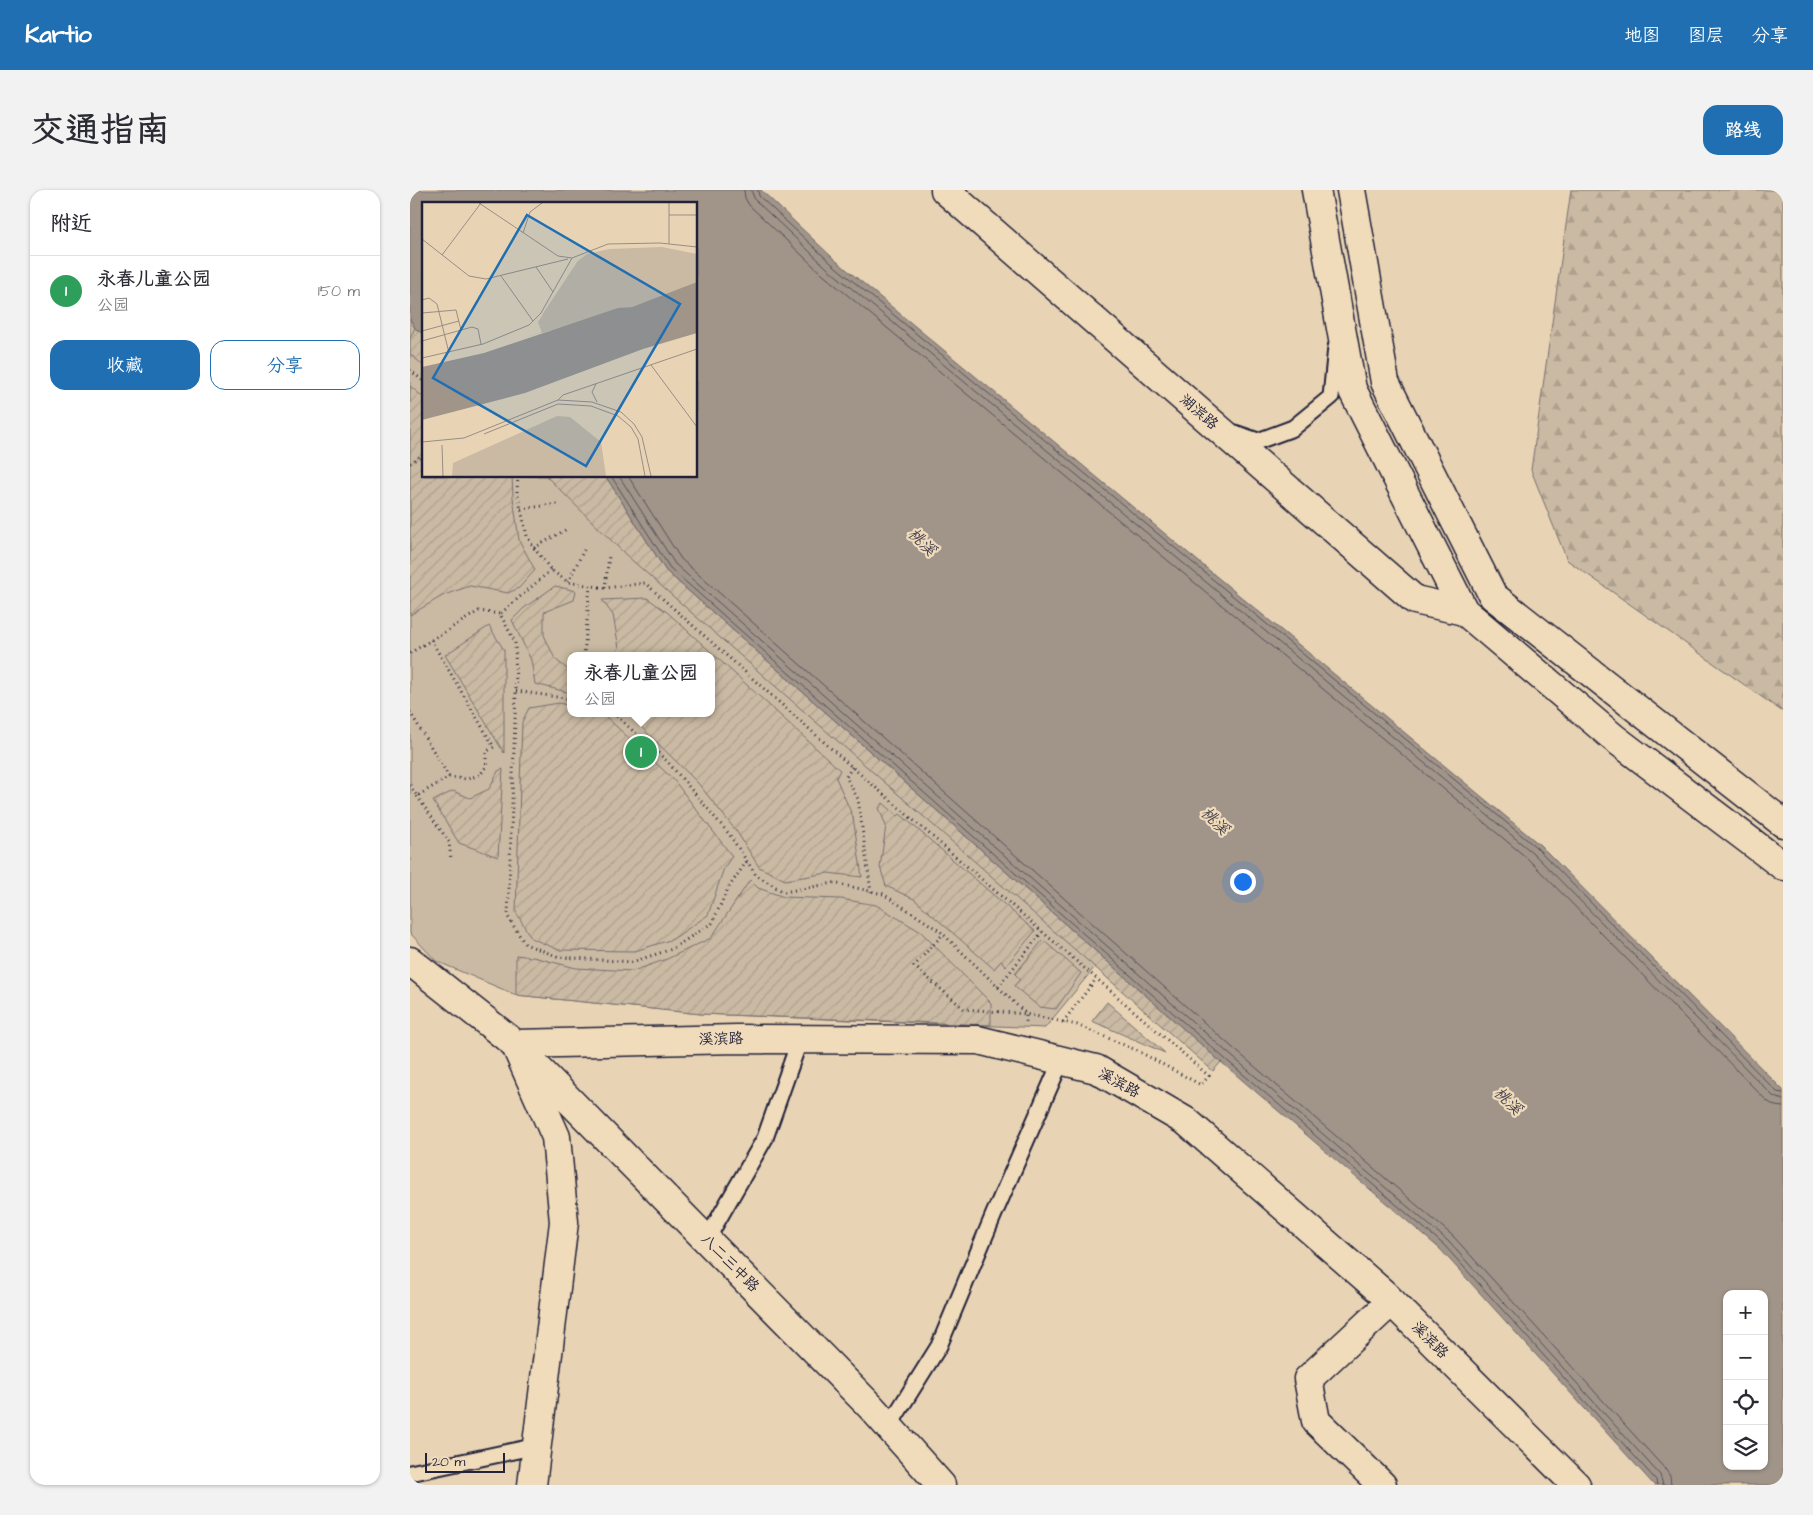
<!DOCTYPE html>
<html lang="zh">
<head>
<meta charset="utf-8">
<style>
  body { margin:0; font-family:"Architects Daughter","LXGW WenKai TC",sans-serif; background:#f2f2f3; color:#2b2b33 }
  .controls { position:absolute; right:15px; bottom:15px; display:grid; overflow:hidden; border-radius:10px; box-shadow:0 1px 4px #0004 }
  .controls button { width:45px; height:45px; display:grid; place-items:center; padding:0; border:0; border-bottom:1px solid #e1e1e2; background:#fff; color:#2b2b33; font:25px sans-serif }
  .scale { position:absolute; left:15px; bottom:12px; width:80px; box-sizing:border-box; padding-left:5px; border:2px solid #22223b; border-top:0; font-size:14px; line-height:18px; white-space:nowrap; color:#22223b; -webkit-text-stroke:4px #f0dbba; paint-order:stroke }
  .you { position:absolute; left:832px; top:691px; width:18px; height:18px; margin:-12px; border:4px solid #fff; border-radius:50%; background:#1a73e8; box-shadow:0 0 0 8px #1a73e833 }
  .badge { display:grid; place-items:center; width:32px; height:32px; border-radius:50%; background:#1f6fb2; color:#fff; font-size:16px; font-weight:700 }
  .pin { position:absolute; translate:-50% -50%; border:2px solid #fff; box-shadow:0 1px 5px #0006 }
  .popup { position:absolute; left:157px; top:462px; width:148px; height:65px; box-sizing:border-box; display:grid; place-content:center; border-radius:10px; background:#fff; filter:drop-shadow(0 1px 4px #0005); font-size:16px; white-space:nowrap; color:#7c7c81 }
  .popup b { font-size:19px; color:#2b2b33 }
  .popup::after { content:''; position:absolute; left:50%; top:100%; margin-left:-10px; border:10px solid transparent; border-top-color:#fff }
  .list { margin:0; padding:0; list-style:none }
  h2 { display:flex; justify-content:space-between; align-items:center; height:65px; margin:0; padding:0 20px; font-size:21px }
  h2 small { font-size:16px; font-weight:400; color:#7c7c81 }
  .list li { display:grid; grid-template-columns:32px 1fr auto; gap:15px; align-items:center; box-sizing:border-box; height:70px; padding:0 20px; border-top:1px solid #e1e1e2 }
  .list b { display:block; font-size:19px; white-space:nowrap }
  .list p { margin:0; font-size:16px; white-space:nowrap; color:#7c7c81 }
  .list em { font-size:16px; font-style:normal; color:#7c7c81 }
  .actions { display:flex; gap:10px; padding:15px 20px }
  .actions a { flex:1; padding:11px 0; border:1px solid #1f6fb2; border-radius:15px; text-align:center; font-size:18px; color:#1f6fb2 }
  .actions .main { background:#1f6fb2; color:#fff }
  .icon { flex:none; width:28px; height:28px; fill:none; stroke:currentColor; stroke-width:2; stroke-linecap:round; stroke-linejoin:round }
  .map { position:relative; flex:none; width:1373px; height:1295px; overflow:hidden; border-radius:15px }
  header { display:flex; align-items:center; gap:30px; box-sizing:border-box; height:70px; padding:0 25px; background:#1f6fb2; color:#fff }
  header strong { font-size:24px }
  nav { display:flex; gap:28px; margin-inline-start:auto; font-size:18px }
  .intro { display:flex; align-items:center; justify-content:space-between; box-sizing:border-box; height:120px; padding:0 30px }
  h1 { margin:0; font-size:35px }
  .button { padding:12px 22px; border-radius:15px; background:#1f6fb2; color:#fff; font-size:18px; font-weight:700 }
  main { display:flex; gap:30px; padding:0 30px }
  aside { flex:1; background:#fff; border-radius:15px; box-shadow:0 1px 4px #0004 }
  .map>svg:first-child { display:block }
  .forest { fill:url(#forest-firs); stroke:#766e6f }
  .park { fill:#cabaa3; stroke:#766e6f; fill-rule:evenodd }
  .garden { fill:url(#garden-furrows); stroke:#766e6f }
  .water { fill:#a1958a; stroke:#6e676a; fill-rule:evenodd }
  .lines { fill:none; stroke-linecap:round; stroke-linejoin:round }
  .shore { stroke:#55505b; stroke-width:1 }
  .service-casing { stroke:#22223b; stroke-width:19 }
  .minor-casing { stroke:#22223b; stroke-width:31 }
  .tertiary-casing { stroke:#22223b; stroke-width:31 }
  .secondary-casing { stroke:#22223b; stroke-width:31 }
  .primary-casing { stroke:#22223b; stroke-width:31 }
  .path { stroke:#22223b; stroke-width:3; stroke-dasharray:1 4; stroke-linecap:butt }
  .service { stroke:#f0dbba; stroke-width:15 }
  .minor { stroke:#f0dbba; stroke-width:28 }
  .tertiary { stroke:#f0dbba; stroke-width:28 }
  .secondary { stroke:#f0dbba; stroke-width:28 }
  .primary { stroke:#f0dbba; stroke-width:28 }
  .labels { text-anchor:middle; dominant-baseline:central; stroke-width:4.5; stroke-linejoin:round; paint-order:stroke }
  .street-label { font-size:15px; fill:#22223b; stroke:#f0dbba }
  .water-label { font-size:16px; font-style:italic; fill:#484453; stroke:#f0dbba }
  .inset-road { fill:none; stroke:#998d84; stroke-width:1 }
  .view { fill:#1f6fb2; fill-opacity:0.15; stroke:#1f6fb2; stroke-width:2.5 }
  .inset-edge { fill:none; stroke:#22223b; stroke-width:2.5 }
</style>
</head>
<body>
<header>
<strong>Kartio</strong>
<nav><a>地图</a><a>图层</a><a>分享</a></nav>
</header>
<div class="intro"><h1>交通指南</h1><a class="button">路线</a></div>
<main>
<aside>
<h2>附近<small></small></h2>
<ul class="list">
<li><span class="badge" style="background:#2e9e5b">1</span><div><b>永春儿童公园</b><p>公园</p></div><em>150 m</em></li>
</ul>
<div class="actions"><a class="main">收藏</a><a>分享</a></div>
</aside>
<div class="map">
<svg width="1373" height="1295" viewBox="0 0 1373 1295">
  <defs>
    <pattern id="forest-firs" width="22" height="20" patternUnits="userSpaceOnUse" patternTransform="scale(1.25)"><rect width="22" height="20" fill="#cabaa3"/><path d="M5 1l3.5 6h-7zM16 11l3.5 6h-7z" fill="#ada08d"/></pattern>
    <pattern id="garden-furrows" width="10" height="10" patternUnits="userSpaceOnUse" patternTransform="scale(1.25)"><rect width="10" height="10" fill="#cabaa3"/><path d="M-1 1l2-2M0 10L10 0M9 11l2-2" fill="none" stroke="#ada08d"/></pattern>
  </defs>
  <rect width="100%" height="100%" fill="#e8d4b5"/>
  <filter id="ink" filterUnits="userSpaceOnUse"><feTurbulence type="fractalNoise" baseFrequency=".02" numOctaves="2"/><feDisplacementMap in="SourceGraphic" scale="10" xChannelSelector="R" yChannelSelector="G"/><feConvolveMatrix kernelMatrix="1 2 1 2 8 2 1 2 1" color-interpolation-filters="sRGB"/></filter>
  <g filter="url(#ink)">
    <path class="forest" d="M1161 0H1373V522L1157 370 1121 280Z"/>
    <path class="park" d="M0 129 5 138 14 145V286H193L256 381 693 767 635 838 291 824 106 805 26 771 0 743ZM161 466H301V523H161Z"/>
    <path class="garden" d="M5 138 14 145V176L0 164V148Z
      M0 196 14 208V286H102L103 307 109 350 125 380 109 398 98 403 60 396 34 405 0 425Z
      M136 286H193L198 290 256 381 811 872 803 881 216 365Z
      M145 396 166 401 164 410 134 422V445L145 469 161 482V503L125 494 121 470 102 430 114 418Z
      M237 408 257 422 430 580 426 588 443 627 452 687 418 683 375 690 349 677 327 642 287 592 217 523H301V466H203L209 458 203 425 192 410Z
      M79 436 94 460V563L35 465Z
      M149 513 161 516V523H187L194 525 263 589 322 666 314 678 298 725 263 749 225 761 149 760 121 748 106 722 112 532 119 518Z
      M93 579 88 667 49 653 23 611 43 601 60 608 79 599 88 581Z
      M473 613 488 626 490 624 625 741 596 776 591 771 584 779 504 709 476 696 470 677 476 636 469 618Z
      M340 690 348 698 374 707 431 709 466 715 511 742 581 813V835L291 824 106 805V765L123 767 166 778 223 781 257 769 301 748Z
      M633 750 671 783 646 819 629 817 604 796 610 789 605 784Z
      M697 812 755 863 682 831Z"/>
    <path class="water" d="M0 0H351L424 69 1130 655 1373 900V1295H1244L1030 1059 811 872 256 381 198 290 193 286H286V14H14V145L5 138 0 129ZM1317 1104H1354V1276H1317Z"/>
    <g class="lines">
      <path class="shore" d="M334 0 335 8 339 15 412 84 1117 668 1357 911 1365 916 1373 917
        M341 0 345 10 417 78 1123 663 1363 906 1373 910
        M348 0 349 6 421 73 1127 658 1367 902 1373 903
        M201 286 260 378 814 868 1034 1055 1246 1290 1247 1295
        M209 286 265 374 818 863 1038 1051 1250 1285 1253 1295
        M218 286 271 369 823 858 1043 1046 1256 1280 1260 1286 1261 1295"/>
      <defs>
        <path id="service" d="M822 242 848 251 883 238 921 207 926 157
          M297 1049 355 948 390 849
          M479 1236 529 1156 584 1024 651 871
          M0 1283 127 1256"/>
        <path id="minor" d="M106 856 461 1217 531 1295
          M972 1295 906 1231 898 1189 981 1112"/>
        <path id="tertiary" d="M535 0 1005 410 1054 421"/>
        <path id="secondary" d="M0 771 105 854 146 947 154 1032 122 1295
          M105 854 327 849 568 850 686 879 777 932 974 1104 1166 1295"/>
        <path id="primary" d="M906 0 942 199 1054 421 1204 548 1373 676
          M941 0 975 192 1083 406 1373 633"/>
      </defs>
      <use href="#service" class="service-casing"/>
      <use href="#minor" class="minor-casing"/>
      <use href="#tertiary" class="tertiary-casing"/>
      <use href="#secondary" class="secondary-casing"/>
      <use href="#primary" class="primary-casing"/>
      <path class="path" d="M0 180 14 192
        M0 273 14 264
        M108 286 107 302 117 346 124 358 141 380 158 392 195 398 235 393 442 577 799 886 791 895 726 860 667 835 616 824 554 819 504 776 533 744
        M111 319 147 314
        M124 358 157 339
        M141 380 90 424 105 452 106 501 98 727 115 754 149 767 222 772 262 759 302 733 319 697 337 671
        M158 392 175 358
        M195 398 199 366
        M0 463 69 421 90 424
        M174 466 180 396
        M106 501 161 509
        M0 522 39 587
        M203 523 257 571 319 644 346 685 374 702 424 693 473 704 530 741 616 824V834
        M442 577 436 587 448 609 461 702
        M0 595 7 606 39 587 57 589 70 585 76 577V562L84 557 21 450
        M7 606 39 652 41 669
        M588 797 632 742
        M653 832 686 789"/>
      <use href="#service" class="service"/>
      <use href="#minor" class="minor"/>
      <use href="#tertiary" class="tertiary"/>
      <use href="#secondary" class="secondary"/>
      <use href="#primary" class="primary"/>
    </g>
  </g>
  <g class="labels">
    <g class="street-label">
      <text transform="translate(789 222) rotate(41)">湖滨路</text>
      <text transform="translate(311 849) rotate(-1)">溪滨路</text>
      <text transform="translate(709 893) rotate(29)">溪滨路</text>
      <text transform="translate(320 1073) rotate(45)">八二三中路</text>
      <text transform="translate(1020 1150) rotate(45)">溪滨路</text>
    </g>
    <g class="water-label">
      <text transform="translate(512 352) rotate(44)">桃溪</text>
      <text transform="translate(805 631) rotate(44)">桃溪</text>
      <text transform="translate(1098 911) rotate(44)">桃溪</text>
    </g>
  </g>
  <g transform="translate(12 12)">
    <rect width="275" height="275" fill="#e8d4b5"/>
    <path d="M135 214 148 215 179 240 184 274H30L31 261Z" fill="#cabaa3"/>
    <path d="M240 45 275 52V80L247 93 120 131 116 120 156 59 165 52 187 47Z" fill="#cabaa3"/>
    <path d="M240 48 242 62 222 67 208 68 204 64 203 57 238 56ZM156 59 160 62 151 75 149 86 153 95 135 112 120 113ZM161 65 188 79 187 84 183 89 157 94 152 82ZM208 71H229L236 76V88L218 94 205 91ZM186 89 190 95 197 96 194 102 160 113 146 108 154 97ZM240 90 242 93 210 105 196 106 99 137ZM143 110 153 116 128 125 126 118Z" fill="#cabaa3"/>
    <path d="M275 80V131L221 147 103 191 0 218V165L62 151 196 106 210 105Z" fill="#a1958a"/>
    <path class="inset-road" d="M57 1 136 54 150 56 186 42 238 41 275 45M247 1V42M247 13H275M101 31 108 10 120 1M0 37 47 74 64 77 146 57M20 53 59 1M114 65 131 90M79 74 111 119M0 98 7 96 15 102 27 151M0 111 34 108 39 128M0 129 37 119M0 139 50 125 56 127 59 142M0 156 61 142 107 123 119 111 150 56M229 163 275 225M174 182 170 190 175 200M136 198 141 193 275 147M62 232 136 202 169 204 196 214 209 225 216 237 223 274M0 240 42 236 136 198 170 200 199 210 212 222 220 235 229 274M20 243 21 274"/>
    <path class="view" d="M105 13 258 102 164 264 11 176Z"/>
    <rect width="275" height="275" class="inset-edge"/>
  </g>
</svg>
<div class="controls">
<button>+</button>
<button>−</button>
<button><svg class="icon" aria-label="locate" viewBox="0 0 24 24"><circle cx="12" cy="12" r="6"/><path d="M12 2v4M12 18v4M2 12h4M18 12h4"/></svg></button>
<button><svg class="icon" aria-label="layers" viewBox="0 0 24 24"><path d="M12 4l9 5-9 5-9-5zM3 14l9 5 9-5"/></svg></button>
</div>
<div class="scale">20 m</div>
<div class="you"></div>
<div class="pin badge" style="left:231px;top:562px;background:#2e9e5b">1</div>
<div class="popup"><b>永春儿童公园</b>公园</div>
</div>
</main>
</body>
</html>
